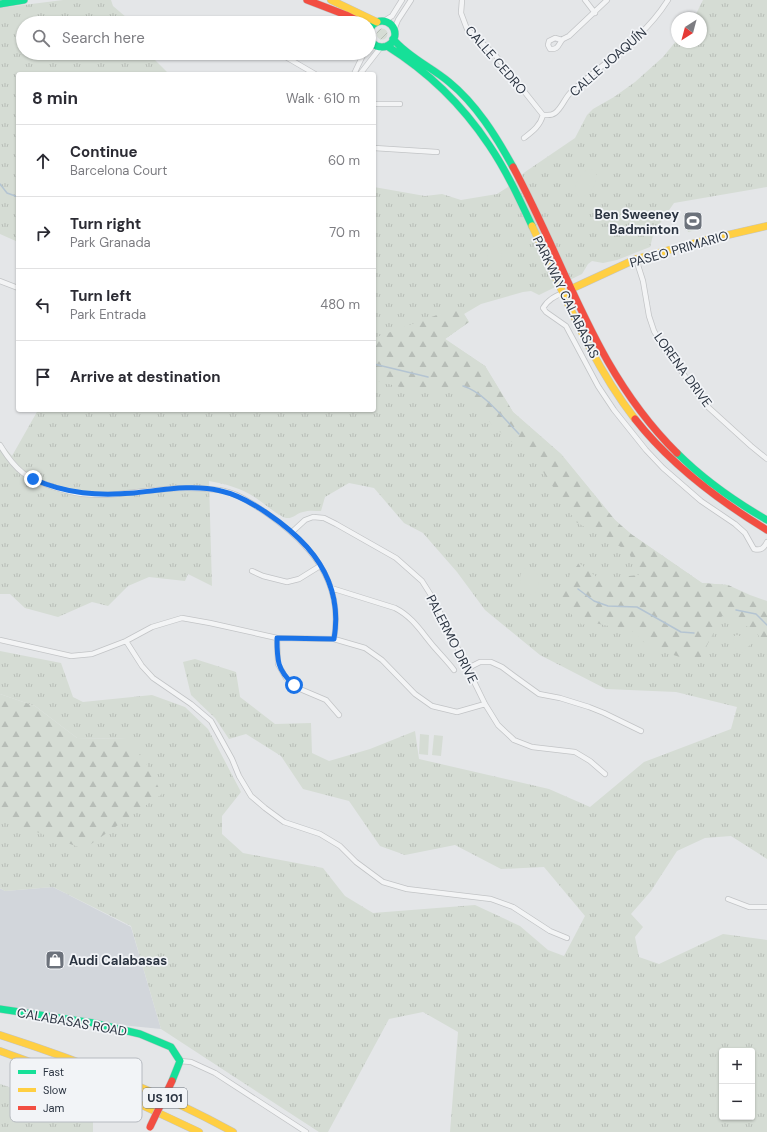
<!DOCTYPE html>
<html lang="en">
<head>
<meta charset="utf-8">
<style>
  body { margin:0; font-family:"DM Sans",sans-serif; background:#f7f7f7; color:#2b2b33 }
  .controls { position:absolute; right:12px; bottom:12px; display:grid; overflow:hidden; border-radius:4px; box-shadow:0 1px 3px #0004 }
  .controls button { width:36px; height:36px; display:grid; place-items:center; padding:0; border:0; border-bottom:1px solid #e1e1e2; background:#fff; color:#2b2b33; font:20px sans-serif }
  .compass { position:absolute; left:671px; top:12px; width:36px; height:36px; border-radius:50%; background:#fff; box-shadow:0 1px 3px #0004; rotate:216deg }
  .stop { position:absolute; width:12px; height:12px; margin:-9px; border:3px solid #1a73e8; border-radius:50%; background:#fff }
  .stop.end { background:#1a73e8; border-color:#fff; box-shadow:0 1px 4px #0008 }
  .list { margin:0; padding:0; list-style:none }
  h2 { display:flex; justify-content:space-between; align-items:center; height:52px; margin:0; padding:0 16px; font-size:17px }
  h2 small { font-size:13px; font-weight:400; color:#7c7c81 }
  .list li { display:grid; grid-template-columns:26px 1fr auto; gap:12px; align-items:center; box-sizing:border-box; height:72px; padding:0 16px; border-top:1px solid #e1e1e2 }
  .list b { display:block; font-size:15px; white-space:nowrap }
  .list p { margin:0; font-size:13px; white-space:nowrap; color:#7c7c81 }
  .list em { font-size:13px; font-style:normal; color:#7c7c81 }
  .icon { flex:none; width:22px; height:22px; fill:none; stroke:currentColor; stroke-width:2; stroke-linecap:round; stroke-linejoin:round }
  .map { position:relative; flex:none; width:767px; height:1132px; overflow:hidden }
  .search { position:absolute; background:#fff; box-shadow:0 1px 3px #0004; left:16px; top:16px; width:360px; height:44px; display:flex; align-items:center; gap:10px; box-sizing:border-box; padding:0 14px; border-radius:22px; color:#7c7c81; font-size:15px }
  .panel { position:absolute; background:#fff; box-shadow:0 1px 3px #0004; left:16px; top:72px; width:360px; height:340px; border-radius:4px }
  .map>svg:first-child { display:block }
  .built { fill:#d2d6db }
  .grass { fill:url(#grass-tufts); fill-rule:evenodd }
  .forest { fill:url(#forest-firs) }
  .garden { fill:url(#garden-furrows) }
  .pitch { fill:#d5dcd4 }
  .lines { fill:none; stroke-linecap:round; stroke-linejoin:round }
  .stream { stroke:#b4c4d2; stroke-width:1.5 }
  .street-casing { stroke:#c2c4c6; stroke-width:6 }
  .fast-casing { stroke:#c2c4c6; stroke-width:8 }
  .slow-casing { stroke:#c2c4c6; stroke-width:8 }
  .jam-casing { stroke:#c2c4c6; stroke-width:8 }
  .street { stroke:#f3f4f5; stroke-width:4.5 }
  .fast { stroke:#16e098; stroke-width:7 }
  .slow { stroke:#ffcf43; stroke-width:7 }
  .jam { stroke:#f24e42; stroke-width:7 }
  .jam-bridge-casing { stroke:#c2c4c6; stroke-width:8; stroke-linecap:butt }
  .jam-bridge { stroke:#f24e42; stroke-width:7 }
  .route { stroke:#1a73e8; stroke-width:5 }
  .labels { text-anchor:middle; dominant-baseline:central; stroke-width:3.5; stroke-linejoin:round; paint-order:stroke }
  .shield { fill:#f2f4f7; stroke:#676e78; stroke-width:1 }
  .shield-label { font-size:12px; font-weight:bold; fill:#2b3441 }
  .street-label { font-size:13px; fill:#2b3441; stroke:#f2f4f7 }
  .poi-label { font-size:13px; font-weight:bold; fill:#2b3441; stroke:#f2f4f7; text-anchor:end }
  .key { fill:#f2f4f7; stroke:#b6bac0; stroke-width:1 }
  .key-label { font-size:11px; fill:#2b3441 }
</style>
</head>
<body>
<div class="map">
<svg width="767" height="1132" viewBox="0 0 767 1132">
  <defs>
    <pattern id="grass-tufts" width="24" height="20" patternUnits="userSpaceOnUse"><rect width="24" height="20" fill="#d5dcd4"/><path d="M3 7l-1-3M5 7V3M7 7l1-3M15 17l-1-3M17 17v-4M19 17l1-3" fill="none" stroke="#b7bdb7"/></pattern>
    <pattern id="forest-firs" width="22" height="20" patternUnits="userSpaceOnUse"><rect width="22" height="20" fill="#d5dcd4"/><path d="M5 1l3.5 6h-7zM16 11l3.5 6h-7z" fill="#b7bdb7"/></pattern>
    <pattern id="garden-furrows" width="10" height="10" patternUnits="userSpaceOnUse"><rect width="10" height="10" fill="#d5dcd4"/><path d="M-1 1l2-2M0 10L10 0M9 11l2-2" fill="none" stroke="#b7bdb7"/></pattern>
  </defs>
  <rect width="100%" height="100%" fill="#e4e6e8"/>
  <path class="built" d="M53 887 131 927 161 1029 0 1013V888L5 891Z"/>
  <path class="grass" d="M63 0H111L113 6 133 23H23V53H148L169 74H18V242L0 234V8Z
    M703 0H767V187L674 203 654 232 650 247 617 260 603 263 592 261 588 264 582 274 539 295 531 291 523 292 481 304 464 314 469 322 445 339 485 366 513 412 561 454 615 520 631 534 702 583 728 585 767 609V859L731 836 705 838 677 851 651 891 631 914 643 927 635 937 639 957 659 964 723 934 767 940V1132H450L458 1032 423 1012 389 1019 328 1132H319L161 1029 131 926 53 887 5 891 0 888V821H6L127 739 77 738 35 706 0 694V651L61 663 73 697 83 702 152 695 185 707 208 729 241 792 222 816V834L243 853 323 868 345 896 373 913 475 905 520 926 548 950 564 956 585 916 544 867 501 869 455 845 405 855 380 846 349 801 303 789 281 756 246 734 229 739 215 718 191 695 183 662 195 659 236 672 240 697 275 724 311 723 312 753 329 761 370 749 415 731 419 759 549 789 590 807 644 762 731 729 737 707 676 692 606 689 540 655 485 610 457 572 423 533 404 523 374 488 349 483 325 497 321 511C315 511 309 510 303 512 297 513 293 519 286 518 280 517 262 502 256 498 241 488 226 484 209 481L212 586 188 574 185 581 149 577 128 586 108 606 92 602 58 617 25 608 10 594H0V442L12 456 38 410H374V187L425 196 442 194 461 200 497 194 508 187 525 172 575 138 587 115 593 109 614 97 635 82 663 57 677 40V42H701V18H694ZM722 1051H752V1117H722Z
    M0 1084 93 1115V1132H0Z"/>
  <path class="forest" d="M456 308 464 314 469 322 445 339 485 366 513 412 561 454 615 520 631 534 702 583 728 585 750 595 767 601V655L756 630 722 616 698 663 649 647 632 631 590 622 582 625 554 596 579 563 599 579 639 575 628 551 576 522 538 464 493 426 465 391 400 387 374 380V338Z
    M0 694 35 706 77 738 127 739 146 763 162 794 84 849 6 821H0Z"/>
  <path class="garden" d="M376.5 34a5.5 5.5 0 1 1 11 0a5.5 5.5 0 1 1-11 0Z"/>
  <path class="pitch" d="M589 169 595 170C600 180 591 197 579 197L575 192C575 183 581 172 589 169Z
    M693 211V213L697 212 702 229 698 230 697 227 696 228V230L688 232 683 215Z
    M495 246H497L502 251 501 258 506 266C501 287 474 256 495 246Z
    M528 567 533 569C541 575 540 589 533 595 520 593 514 573 528 567Z
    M737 635 749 639 751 643 750 645 740 654 736 652 733 639 734 636Z
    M420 734 429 735 428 755 419 754Z
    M434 735 443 736 441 756 432 755Z"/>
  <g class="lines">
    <path class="stream" d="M0 184 7 193 18 197
      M374 364 428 377
      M463 386C484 392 504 419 519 434
      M578 589 594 601 608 606 637 607 681 632 694 633
      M736 610 756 614 767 625"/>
    <defs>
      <path id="street" d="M462 0 461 13 467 29 496 56 543 115
        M585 0 595 13
        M384 21 392 16 402 0
        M394 30 398 20 411 0
        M562 40 555 38 549 41 548 45 550 49C559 50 558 44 563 39 565 38 567 37 569 36L607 0
        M369 45 371 41
        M279 53 315 74
        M354 74 364 53
        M360 74 381 47
        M374 104H400
        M543 115C548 115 551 116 555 113 562 108 565 97 572 91 606 60 642 41 668 0
        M524 138C533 131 540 126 543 115
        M374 148 437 152
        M636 259 643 281 649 316 654 331 664 348 708 407 751 446 767 459
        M0 281 18 288
        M565 292C556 296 548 299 543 308L546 312 566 326 598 386 614 410 646 450 663 468 701 501 735 524 745 533 754 549C761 551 764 548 767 542
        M0 445C6 455 14 466 23 473 32 480 43 483 53 487 63 490 73 493 83 494 111 497 139 491 167 489 185 487 202 488 219 490 236 492 251 503 265 512 310 543 344 581 334 639
        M292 532 305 520 313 517 324 518 336 524 396 558 422 581 434 600 485 704 498 725 514 740 532 747 575 752 590 761 605 774
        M252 571 263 576 287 582 299 579 320 566
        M331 588 395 608C413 617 422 633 435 648 441 655 448 662 454 670
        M277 638 278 664 286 678 300 689 326 700 339 715
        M0 640 71 656 92 654 126 641 152 627 182 618 210 623 277 638 334 639 365 648 382 660 415 694 432 706 457 712 485 704
        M126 641 142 666 153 678 191 704 211 721 232 759 239 776 251 796 265 808 284 822 320 834 340 846 356 862 383 882 407 889 491 899 513 907 550 931 567 938
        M468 668 480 662H491L502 667 514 676 539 694 560 698 589 707 604 713 641 731
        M728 899 749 907H767
        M180 1061 191 1062 215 1073 306 1132"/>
      <path id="fast" d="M0 4 24 0
        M369 34a13 13 0 1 1 26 0a13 13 0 1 1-26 0Z
        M393 39C408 57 431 67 449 82 476 104 496 136 513 167
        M387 46C427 71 463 106 489 145 506 170 519 198 532 226
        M677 453C704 480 734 501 767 520
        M0 1009 94 1023 140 1034 171 1047 180 1061 172 1081"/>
      <path id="slow" d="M331 0 377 22
        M532 226C563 291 590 361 635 419
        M571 289 636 259 706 240 767 226
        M0 1035C81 1061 159 1091 233 1132
        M0 1051 116 1093 199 1132"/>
      <path id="jam" d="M307 0 346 15 362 23
        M513 167C567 266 594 371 677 453
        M635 419C671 465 718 500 767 530"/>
    </defs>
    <use href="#street" class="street-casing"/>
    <use href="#fast" class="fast-casing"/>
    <use href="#slow" class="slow-casing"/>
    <use href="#jam" class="jam-casing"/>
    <use href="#street" class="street"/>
    <use href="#fast" class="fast"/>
    <use href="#slow" class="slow"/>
    <use href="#jam" class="jam"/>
    <defs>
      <path id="jam-bridge" d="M150 1127 172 1081"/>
    </defs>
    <use href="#jam-bridge" class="jam-bridge-casing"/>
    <use href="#jam-bridge" class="jam-bridge"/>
  </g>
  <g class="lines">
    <path class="route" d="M33 479C67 494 98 496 134 493 163 490 193 484 221 491 249 497 288 526 307 547 330 573 340 604 334 639L277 638C277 660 277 670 294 685"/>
  </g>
  <defs>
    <symbol id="stadium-square" viewBox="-11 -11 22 22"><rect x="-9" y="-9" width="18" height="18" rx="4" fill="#6c727b" stroke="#f2f4f7"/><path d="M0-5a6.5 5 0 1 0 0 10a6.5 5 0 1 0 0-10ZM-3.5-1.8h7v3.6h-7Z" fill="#fff"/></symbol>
    <symbol id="shop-square" viewBox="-11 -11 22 22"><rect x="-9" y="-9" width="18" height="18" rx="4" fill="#6c727b" stroke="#f2f4f7"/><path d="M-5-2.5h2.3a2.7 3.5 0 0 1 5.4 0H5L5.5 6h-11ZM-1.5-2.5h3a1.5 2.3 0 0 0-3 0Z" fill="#fff"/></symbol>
  </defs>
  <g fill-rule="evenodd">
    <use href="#stadium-square" x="682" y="210" width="22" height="22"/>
    <use href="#shop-square" x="44" y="949" width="22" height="22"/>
  </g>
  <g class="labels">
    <rect class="shield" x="143" y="1088" width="44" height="20" rx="3"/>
    <g class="shield-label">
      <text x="165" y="1098">US 101</text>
    </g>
    <g class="street-label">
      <text transform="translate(496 60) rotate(49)">CALLE CEDRO</text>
      <text transform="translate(608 62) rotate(-41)">CALLE JOAQUÍN</text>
      <text transform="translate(679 249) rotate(-16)">PASEO PRIMARIO</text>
      <text transform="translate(566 297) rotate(64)">PARKWAY CALABASAS</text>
      <text transform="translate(683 370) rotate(54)">LORENA DRIVE</text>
      <text transform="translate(452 639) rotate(63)">PALERMO DRIVE</text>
      <text transform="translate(72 1022) rotate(10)">CALABASAS ROAD</text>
    </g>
    <g class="poi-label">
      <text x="679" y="214">Ben Sweeney<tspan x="679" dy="15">Badminton</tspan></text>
      <text x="69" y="960" text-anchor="start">Audi Calabasas</text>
    </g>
  </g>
  <rect x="10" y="1058" width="132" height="64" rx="6" class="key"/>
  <rect x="18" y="1070" width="18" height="4" fill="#16e098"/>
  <rect x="18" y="1088" width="18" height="4" fill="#ffcf43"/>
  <rect x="18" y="1106" width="18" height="4" fill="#f24e42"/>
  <g class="key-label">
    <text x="43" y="1076">Fast</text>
    <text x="43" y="1094">Slow</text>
    <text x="43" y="1112">Jam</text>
  </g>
</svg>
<div class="controls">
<button>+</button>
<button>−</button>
</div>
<svg class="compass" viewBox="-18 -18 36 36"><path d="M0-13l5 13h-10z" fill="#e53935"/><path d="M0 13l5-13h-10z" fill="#7c7c81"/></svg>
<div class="stop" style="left:294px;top:685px"></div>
<div class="stop end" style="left:33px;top:479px"></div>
<div class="search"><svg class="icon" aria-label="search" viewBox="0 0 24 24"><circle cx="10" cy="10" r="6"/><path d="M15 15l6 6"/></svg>Search here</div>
<section class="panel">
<h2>8 min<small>Walk · 610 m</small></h2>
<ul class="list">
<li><svg class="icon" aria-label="ahead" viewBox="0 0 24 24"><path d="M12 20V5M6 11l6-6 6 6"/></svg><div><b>Continue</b><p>Barcelona Court</p></div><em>60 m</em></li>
<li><svg class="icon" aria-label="right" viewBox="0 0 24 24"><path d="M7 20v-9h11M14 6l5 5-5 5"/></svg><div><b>Turn right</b><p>Park Granada</p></div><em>70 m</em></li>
<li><svg class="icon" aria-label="left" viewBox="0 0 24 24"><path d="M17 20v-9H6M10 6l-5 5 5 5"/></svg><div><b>Turn left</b><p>Park Entrada</p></div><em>480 m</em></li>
<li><svg class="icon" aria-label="arrive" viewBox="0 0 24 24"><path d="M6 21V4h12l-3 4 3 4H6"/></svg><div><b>Arrive at destination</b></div></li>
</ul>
</section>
</div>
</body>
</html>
